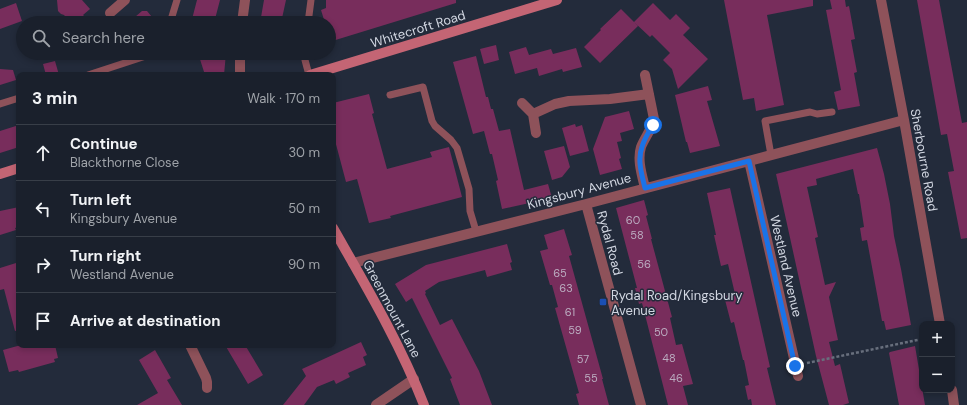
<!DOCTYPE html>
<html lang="en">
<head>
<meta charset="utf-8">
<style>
  body { margin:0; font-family:"DM Sans",sans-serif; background:#232834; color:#f1f3f6 }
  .controls { position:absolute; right:12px; bottom:12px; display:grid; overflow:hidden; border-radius:8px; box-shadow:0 2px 6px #0003 }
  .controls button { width:36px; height:36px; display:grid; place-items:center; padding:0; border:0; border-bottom:1px solid #383e48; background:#1a202c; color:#f1f3f6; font:20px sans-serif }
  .stop { position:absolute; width:12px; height:12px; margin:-9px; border:3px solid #1a73e8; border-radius:50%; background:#fff }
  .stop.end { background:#1a73e8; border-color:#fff; box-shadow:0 1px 4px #0008 }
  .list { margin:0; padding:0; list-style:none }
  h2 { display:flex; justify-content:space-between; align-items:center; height:52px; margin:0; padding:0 16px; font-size:17px }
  h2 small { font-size:13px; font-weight:400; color:#9fa3a9 }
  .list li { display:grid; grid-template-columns:26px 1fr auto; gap:12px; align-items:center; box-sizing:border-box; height:56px; padding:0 16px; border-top:1px solid #383e48 }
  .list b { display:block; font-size:15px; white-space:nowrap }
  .list p { margin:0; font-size:13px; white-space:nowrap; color:#9fa3a9 }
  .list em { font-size:13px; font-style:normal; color:#9fa3a9 }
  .icon { flex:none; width:22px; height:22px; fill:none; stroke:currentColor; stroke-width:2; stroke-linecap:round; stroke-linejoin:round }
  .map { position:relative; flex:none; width:967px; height:405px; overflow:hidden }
  .search { position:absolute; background:#1a202c; box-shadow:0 2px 6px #0003; left:16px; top:16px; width:320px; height:44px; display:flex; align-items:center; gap:10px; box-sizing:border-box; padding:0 14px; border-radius:22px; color:#9fa3a9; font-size:15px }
  .panel { position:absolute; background:#1a202c; box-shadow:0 2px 6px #0003; left:16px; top:72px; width:320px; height:276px; border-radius:8px }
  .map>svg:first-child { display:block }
  .building { fill:#782d5c }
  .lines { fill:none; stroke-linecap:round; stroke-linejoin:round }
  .path { stroke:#686f7d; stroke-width:2.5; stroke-dasharray:3 2; stroke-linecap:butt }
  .lane { stroke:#8e525a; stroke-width:7 }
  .street { stroke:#8e525a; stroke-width:10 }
  .secondary { stroke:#c46574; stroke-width:10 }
  .route { stroke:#1a73e8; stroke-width:5 }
  .transit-dot { fill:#1a4fb4; stroke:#232b3b; stroke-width:1.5 }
  .labels { text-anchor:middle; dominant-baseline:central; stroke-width:3; stroke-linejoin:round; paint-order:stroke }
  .number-label { font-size:11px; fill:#bbacc0 }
  .street-label { font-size:13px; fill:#d1d6e1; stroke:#232b3b }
  .poi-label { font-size:13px; fill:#d1d6e1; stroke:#232b3b; text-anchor:start }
</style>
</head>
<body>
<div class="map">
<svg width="967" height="405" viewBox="0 0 967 405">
  <rect width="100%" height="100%" fill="#232b3b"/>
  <path class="building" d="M57 0H82L90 9 83 15 91 23H71L64 15 61 14 58 11Z
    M197 0H220L214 23H191Z
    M264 0H286L281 23H260Z
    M326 0H456V3L329 42V23H325L321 10 326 8Z
    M724 0H813V6L767 15 784 105 756 111 754 98 743 100Z
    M830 0H845L846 7 849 6 855 39 851 40 857 72 854 73 860 106 838 110 834 92 841 90 826 10 832 9Z
    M917 0H939L962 123 967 122V238L961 239 948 172 954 171 947 134 941 135Z
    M16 3 22 21 0 29V9Z
    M653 3 670 20 676 14 690 28 683 35 708 59 678 89 672 69 663 60 670 53 652 35 650 37 634 22Z
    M621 9 638 26 600 63 584 47 601 30 600 29Z
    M142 11H147L157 23H128Z
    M496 45 499 60 484 64 480 49Z
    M526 47 529 55 551 49 553 54 576 48 582 67 563 72 562 69 539 76 537 68 515 74 509 52Z
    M198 53H226L224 75H205Z
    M476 56 486 97H488L491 109H493L499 131 510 129 524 190 548 184 552 198 502 209 496 181 498 180 492 154H490L484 131 473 134 453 62Z
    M55 61 59 75H46L43 64Z
    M0 69 13 70 16 80 0 85Z
    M708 86 712 100 707 101 720 146 690 153 687 142H686L675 95Z
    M369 94 374 113 372 114 387 169 432 157 430 152 449 147 462 197 390 216 391 218 369 223 357 179 346 182 333 133V103Z
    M629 111 634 129 620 133 622 141 617 142 621 158 619 159 622 169 600 175 593 149 605 117Z
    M575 124 576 127 582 125 589 151 570 156 562 128Z
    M19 125V147L0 153V131Z
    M564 146 570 167 562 177 552 180 544 151Z
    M877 148 884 174 890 204 894 236 901 269 911 325 886 330 884 321H882L867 240 862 241 860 228 864 227 859 194H858L853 169 816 179 817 185 807 187 818 237 815 238 825 285 836 282 829 297 838 340 829 342 835 366 840 364 849 403 843 405H829L816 356 776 174Z
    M730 188 770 367 767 368 776 405H752L751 399 748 400 745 386 749 385 744 360H743L734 322 731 323 724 296 735 294 728 264 721 266 714 235H716L707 193Z
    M644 200 648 215 646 216 652 239H651L672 317 670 318 676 345 682 344 693 384 683 386 688 405H668L642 303 639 304 635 288H637L616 208Z
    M19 207V227L15 228 16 230 0 235V211Z
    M564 229 572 255 569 256 603 379H602L609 405H579L576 394 579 393 555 308 558 307 552 285H550L540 251 548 249 544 235Z
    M507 244 512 262 510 263 512 270 487 277 485 270 439 282 425 291 426 293 425 294 440 325 452 319 479 371 492 405H460L450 379 452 378 412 298 406 302 395 284 426 265Z
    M16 263 19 274V330L15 331 4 289 0 290V268Z
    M361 342 367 355 363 357 366 365 348 373 350 377 336 384 334 380 317 387 304 405H283L306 376 302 369Z
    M21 345H55L58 358 54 359 55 362 19 372 18 370 9 372 3 350Z
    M225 345H245L263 375 248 384Z
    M915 346 925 405H899L889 353 890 352Z
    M155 350 171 378 167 380 182 405H137L158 393 139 360Z"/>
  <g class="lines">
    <path class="path" d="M807 363 922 339"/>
    <path class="lane" d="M170 23 177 0
      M308 23 311 0
      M305 53V60L309 75
      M88 75 155 53
      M390 95 423 87 432 121 435 126 451 140 457 148 469 189 470 211 476 231
      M0 104 19 98
      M771 155 765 121 810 112 817 114 832 112"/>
    <path class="street" d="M881 0 904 120 940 324
      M110 13 125 0
      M242 23 245 0
      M240 53V75
      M522 103 533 114 536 133
      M533 114 555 104 569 101 610 99 649 94
      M749 161 798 376
      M645 188C642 175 637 160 641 147 645 137 652 129 654 119L645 75
      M586 204 641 405
      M353 263 586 204 904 120
      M190 345 206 378 207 382V388
      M952 390 954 405
      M376 405 414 379"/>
    <path class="secondary" d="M310 75 557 0
      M0 174 19 168
      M333 228C366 286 400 343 424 405"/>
  </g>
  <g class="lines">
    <path class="route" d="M653 125C649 132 644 139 642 147 637 160 642 175 645 188L749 161 795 366"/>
  </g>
  <rect class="transit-dot" x="599" y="298" width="8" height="8" rx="2"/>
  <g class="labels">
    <g class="number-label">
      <text x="633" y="220">60</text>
      <text x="637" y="235">58</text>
      <text x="644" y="264">56</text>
      <text x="560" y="273">65</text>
      <text x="566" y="288">63</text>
      <text x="570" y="312">61</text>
      <text x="575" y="330">59</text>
      <text x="661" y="332">50</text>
      <text x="669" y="358">48</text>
      <text x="583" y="359">57</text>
      <text x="591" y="378">55</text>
      <text x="676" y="378">46</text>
    </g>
    <g class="street-label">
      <text transform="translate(418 29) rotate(-17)">Whitecroft Road</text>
      <text transform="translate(924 160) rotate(80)">Sherbourne Road</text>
      <text transform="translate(579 191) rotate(-15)">Kingsbury Avenue</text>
      <text transform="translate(610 243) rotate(75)">Rydal Road</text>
      <text transform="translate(786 266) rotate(77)">Westland Avenue</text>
      <text transform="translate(392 309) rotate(62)">Greenmount Lane</text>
    </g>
    <g class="poi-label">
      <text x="611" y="295">Rydal Road/Kingsbury<tspan x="611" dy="15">Avenue</tspan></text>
    </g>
  </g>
</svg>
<div class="controls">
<button>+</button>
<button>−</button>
</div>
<div class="stop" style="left:653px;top:125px"></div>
<div class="stop end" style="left:795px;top:366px"></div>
<div class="search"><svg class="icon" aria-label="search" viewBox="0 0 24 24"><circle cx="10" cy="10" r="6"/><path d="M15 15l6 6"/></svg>Search here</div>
<section class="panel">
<h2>3 min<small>Walk · 170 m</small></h2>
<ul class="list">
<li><svg class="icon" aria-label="ahead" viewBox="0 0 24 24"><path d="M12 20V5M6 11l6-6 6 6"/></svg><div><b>Continue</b><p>Blackthorne Close</p></div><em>30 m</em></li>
<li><svg class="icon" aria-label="left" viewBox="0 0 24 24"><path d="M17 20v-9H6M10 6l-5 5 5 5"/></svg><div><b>Turn left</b><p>Kingsbury Avenue</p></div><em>50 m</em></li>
<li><svg class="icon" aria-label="right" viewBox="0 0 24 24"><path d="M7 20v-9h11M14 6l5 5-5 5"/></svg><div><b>Turn right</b><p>Westland Avenue</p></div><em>90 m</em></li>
<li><svg class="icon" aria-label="arrive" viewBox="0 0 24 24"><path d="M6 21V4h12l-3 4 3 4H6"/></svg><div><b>Arrive at destination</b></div></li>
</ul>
</section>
</div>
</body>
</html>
